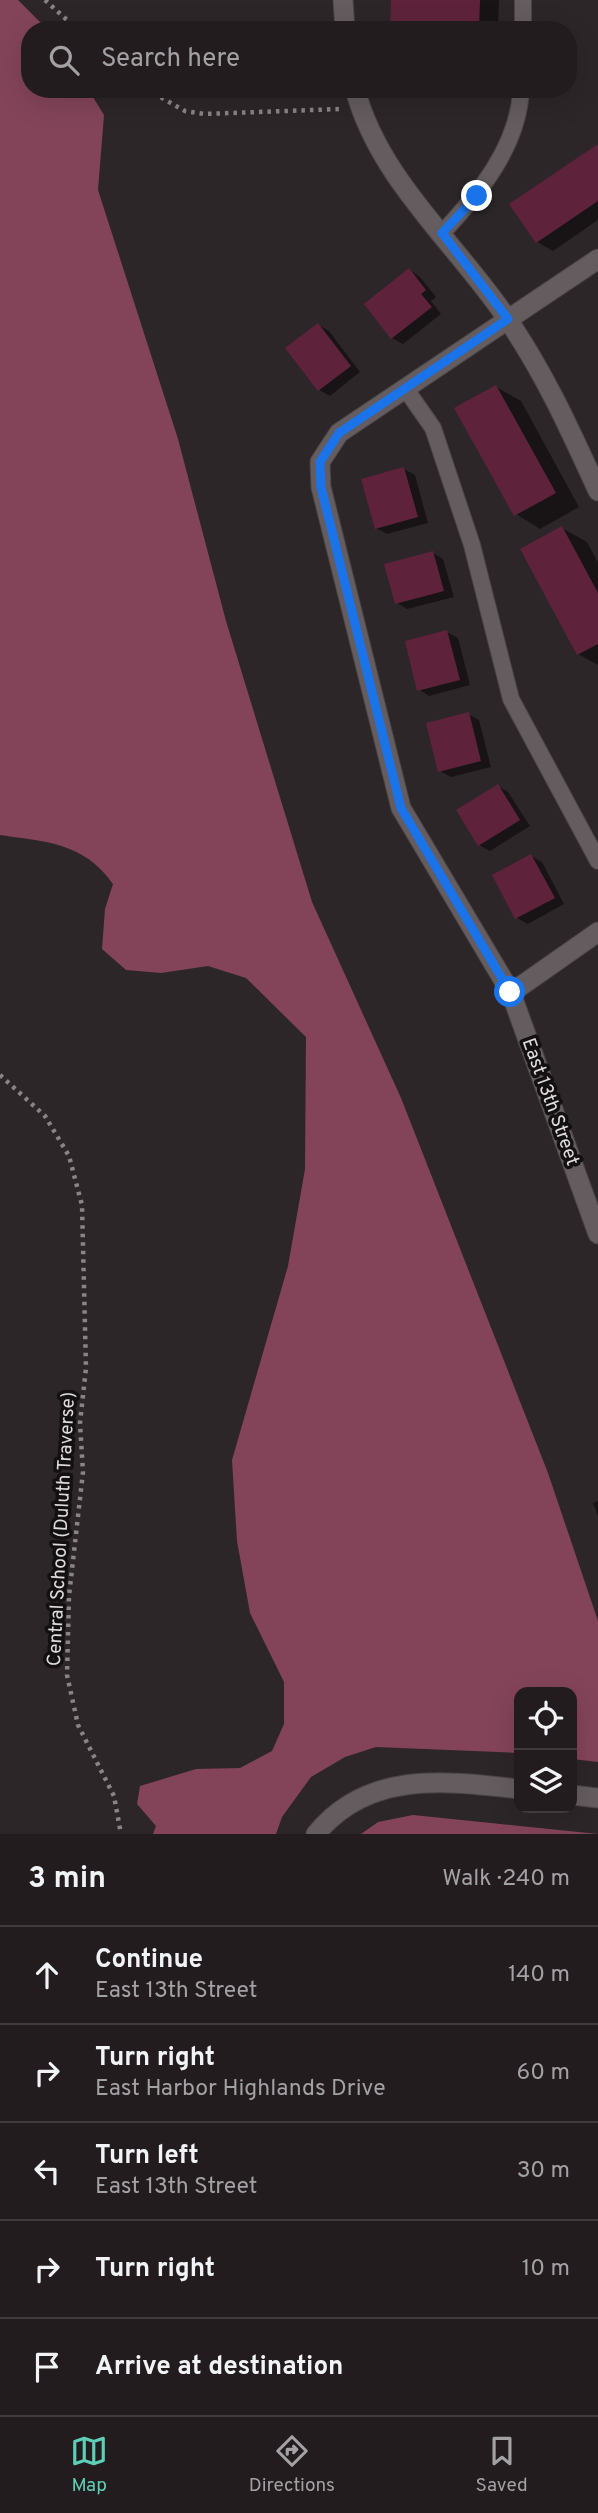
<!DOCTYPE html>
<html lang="en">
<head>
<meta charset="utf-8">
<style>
  body { margin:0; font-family:Overpass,sans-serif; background:#2a2527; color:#f1f3f6 }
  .controls { position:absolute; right:21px; bottom:21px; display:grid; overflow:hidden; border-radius:14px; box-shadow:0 7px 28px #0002 }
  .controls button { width:63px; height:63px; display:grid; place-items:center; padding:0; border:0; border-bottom:2px solid #3f3a3c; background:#221c1e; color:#f1f3f6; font:35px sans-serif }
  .stop { position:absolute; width:21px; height:21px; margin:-16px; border:5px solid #1a73e8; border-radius:50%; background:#fff }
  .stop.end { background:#1a73e8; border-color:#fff; box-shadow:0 2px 7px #0008 }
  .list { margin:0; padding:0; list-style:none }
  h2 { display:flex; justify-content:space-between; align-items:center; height:91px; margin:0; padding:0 28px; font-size:30px }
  h2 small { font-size:23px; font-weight:400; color:#a2a1a4 }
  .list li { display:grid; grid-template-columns:46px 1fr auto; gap:21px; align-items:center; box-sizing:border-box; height:98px; padding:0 28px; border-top:2px solid #3f3a3c }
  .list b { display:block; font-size:26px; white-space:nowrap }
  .list p { margin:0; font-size:23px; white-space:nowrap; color:#a2a1a4 }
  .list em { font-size:23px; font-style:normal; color:#a2a1a4 }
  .icon { flex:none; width:38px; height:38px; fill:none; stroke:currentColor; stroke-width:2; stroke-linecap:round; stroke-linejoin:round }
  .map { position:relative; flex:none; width:598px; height:1834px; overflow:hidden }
  .search { position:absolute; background:#221c1e; box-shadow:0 7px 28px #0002; left:21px; right:21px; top:21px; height:77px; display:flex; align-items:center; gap:18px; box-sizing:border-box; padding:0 24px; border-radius:28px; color:#a2a1a4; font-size:26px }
  .sheet { height:581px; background:#221c1e }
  nav { display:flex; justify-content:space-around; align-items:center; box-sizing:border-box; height:98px; border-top:2px solid #3f3a3c; background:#221c1e; font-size:19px; color:#a2a1a4 }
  nav a { display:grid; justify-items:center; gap:4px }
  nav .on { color:#5eceb7 }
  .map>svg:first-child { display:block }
  .forest { fill:#834459 }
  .shadow { fill:#0007 }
  .building { fill:#5e233a }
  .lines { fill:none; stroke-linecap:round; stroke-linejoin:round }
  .service-casing { stroke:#4a4446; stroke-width:18 }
  .minor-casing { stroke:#4a4446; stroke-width:21 }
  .path { stroke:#8a8486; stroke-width:4.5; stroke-dasharray:3.5 5; stroke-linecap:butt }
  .service { stroke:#645c5e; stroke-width:16 }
  .minor { stroke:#645c5e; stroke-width:19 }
  .route { stroke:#1a73e8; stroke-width:9 }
  .labels { text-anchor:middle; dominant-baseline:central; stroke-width:7; stroke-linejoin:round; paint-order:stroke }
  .street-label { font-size:19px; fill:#e0dbdc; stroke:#131011 }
</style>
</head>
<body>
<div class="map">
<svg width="598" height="1834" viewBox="0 0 598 1834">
  <rect width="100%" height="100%" fill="#2d2628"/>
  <path class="forest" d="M0 0H18L48 30H30V89H88L104 115 98 190 178 439 226 621 312 902 401 1098 548 1473 598 1621V1762L572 1759V1692H519V1753L376 1747 345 1757 311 1777 282 1817 276 1834H153L156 1826 137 1804 140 1786 196 1769 240 1768 272 1751 284 1724V1682L250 1613 237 1541 232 1460 288 1266 305 1169 306 1037 246 978 208 966 161 973 126 970 102 949 105 909 113 884C83 842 47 842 0 835Z
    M413 1815 598 1834H361L378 1822Z"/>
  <path class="shadow" d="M393 0H499L498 30H392Z
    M598 146V220L553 251 537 242Z
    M410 270 420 277 436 297 431 301 441 314 403 344 392 338Z
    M318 325 329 331 360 372 330 396 319 390Z
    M496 387 521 401 579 507 540 529 516 514Z
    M404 469 415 475 428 523 387 534 376 528Z
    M562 528 587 542 598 563V665L578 654Z
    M433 553 443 559 454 597 407 609 397 603Z
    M447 632 458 638 470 685 429 696 418 689Z
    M468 714 479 720 491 767 451 777 440 771Z
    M498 786 508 792 530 826 490 851 479 845Z
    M531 856 542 862 564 904 528 924 517 918Z
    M598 1501V1516L593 1503Z"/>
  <path class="building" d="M391 0H480L479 30H390Z
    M598 144V201L536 243 509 204Z
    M409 268 426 290 421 294 432 307 391 339 364 304Z
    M318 323 351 366 318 391 285 348Z
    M496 385 556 493 514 516 454 408Z
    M404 467 418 517 375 529 361 479Z
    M562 526 598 593V644L577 655 520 549Z
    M433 551 444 591 395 604 384 564Z
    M447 630 460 680 417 691 405 641Z
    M469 712 481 761 438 772 426 723Z
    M498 784 520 820 478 846 456 810Z
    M531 854 555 898 515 919 492 875Z"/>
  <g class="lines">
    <defs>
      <path id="service" d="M523 30V0
        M442 233C478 195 519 146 521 89
        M405 388 433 428 472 545 511 699 598 861"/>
      <path id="minor" d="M343 0 345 30
        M355 89C379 180 458 245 508 320 545 374 571 432 598 491
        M598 259 339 433 320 462 321 487 401 808 511 993 598 1234
        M511 993 598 932
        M572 1795 598 1798
        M316 1834C368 1770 445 1781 519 1789"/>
    </defs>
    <use href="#service" class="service-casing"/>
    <use href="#minor" class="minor-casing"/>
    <path class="path" d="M45 0 78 30
      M146 89 185 111 204 114 339 109
      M0 1075 45 1116 69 1156 82 1205 86 1368 80 1423 83 1472 69 1596 67 1675 78 1725 114 1796 121 1834"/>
    <use href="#service" class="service"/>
    <use href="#minor" class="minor"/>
  </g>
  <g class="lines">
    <path class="route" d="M477 196 442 233 508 319 339 433 320 462 321 487 401 808 510 992"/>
  </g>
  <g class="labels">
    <g class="street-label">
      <text transform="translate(550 1102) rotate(70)">East 13th Street</text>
      <text transform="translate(62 1529) rotate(-87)">Central School (Duluth Traverse)</text>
    </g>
  </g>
</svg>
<div class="controls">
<button><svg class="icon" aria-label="locate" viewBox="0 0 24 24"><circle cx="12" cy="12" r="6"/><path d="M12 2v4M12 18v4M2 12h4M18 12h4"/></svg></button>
<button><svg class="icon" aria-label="layers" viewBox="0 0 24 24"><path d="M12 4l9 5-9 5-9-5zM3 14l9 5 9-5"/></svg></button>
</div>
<div class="stop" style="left:510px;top:992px"></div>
<div class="stop end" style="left:477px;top:196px"></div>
<div class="search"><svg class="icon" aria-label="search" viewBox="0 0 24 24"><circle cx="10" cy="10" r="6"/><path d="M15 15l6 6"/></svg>Search here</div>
</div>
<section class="sheet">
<h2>3 min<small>Walk · 240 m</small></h2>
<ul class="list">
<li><svg class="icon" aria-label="ahead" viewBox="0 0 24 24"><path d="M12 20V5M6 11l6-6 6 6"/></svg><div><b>Continue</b><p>East 13th Street</p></div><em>140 m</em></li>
<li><svg class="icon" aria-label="right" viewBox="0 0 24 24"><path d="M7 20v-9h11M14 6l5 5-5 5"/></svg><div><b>Turn right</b><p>East Harbor Highlands Drive</p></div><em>60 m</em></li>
<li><svg class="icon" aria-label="left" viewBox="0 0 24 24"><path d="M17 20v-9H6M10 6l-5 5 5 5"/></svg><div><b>Turn left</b><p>East 13th Street</p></div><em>30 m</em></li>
<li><svg class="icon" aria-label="right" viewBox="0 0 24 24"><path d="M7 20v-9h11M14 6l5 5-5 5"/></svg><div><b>Turn right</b></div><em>10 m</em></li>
<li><svg class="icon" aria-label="arrive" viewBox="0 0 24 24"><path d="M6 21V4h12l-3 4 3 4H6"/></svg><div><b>Arrive at destination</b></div></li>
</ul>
</section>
<nav>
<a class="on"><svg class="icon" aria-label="map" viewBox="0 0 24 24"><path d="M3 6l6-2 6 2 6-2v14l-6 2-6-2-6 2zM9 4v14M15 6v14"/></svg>Map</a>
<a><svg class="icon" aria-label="directions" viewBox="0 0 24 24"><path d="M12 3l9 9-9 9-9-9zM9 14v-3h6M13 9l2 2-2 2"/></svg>Directions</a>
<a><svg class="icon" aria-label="saved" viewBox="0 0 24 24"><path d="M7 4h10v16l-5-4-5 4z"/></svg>Saved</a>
</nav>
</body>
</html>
